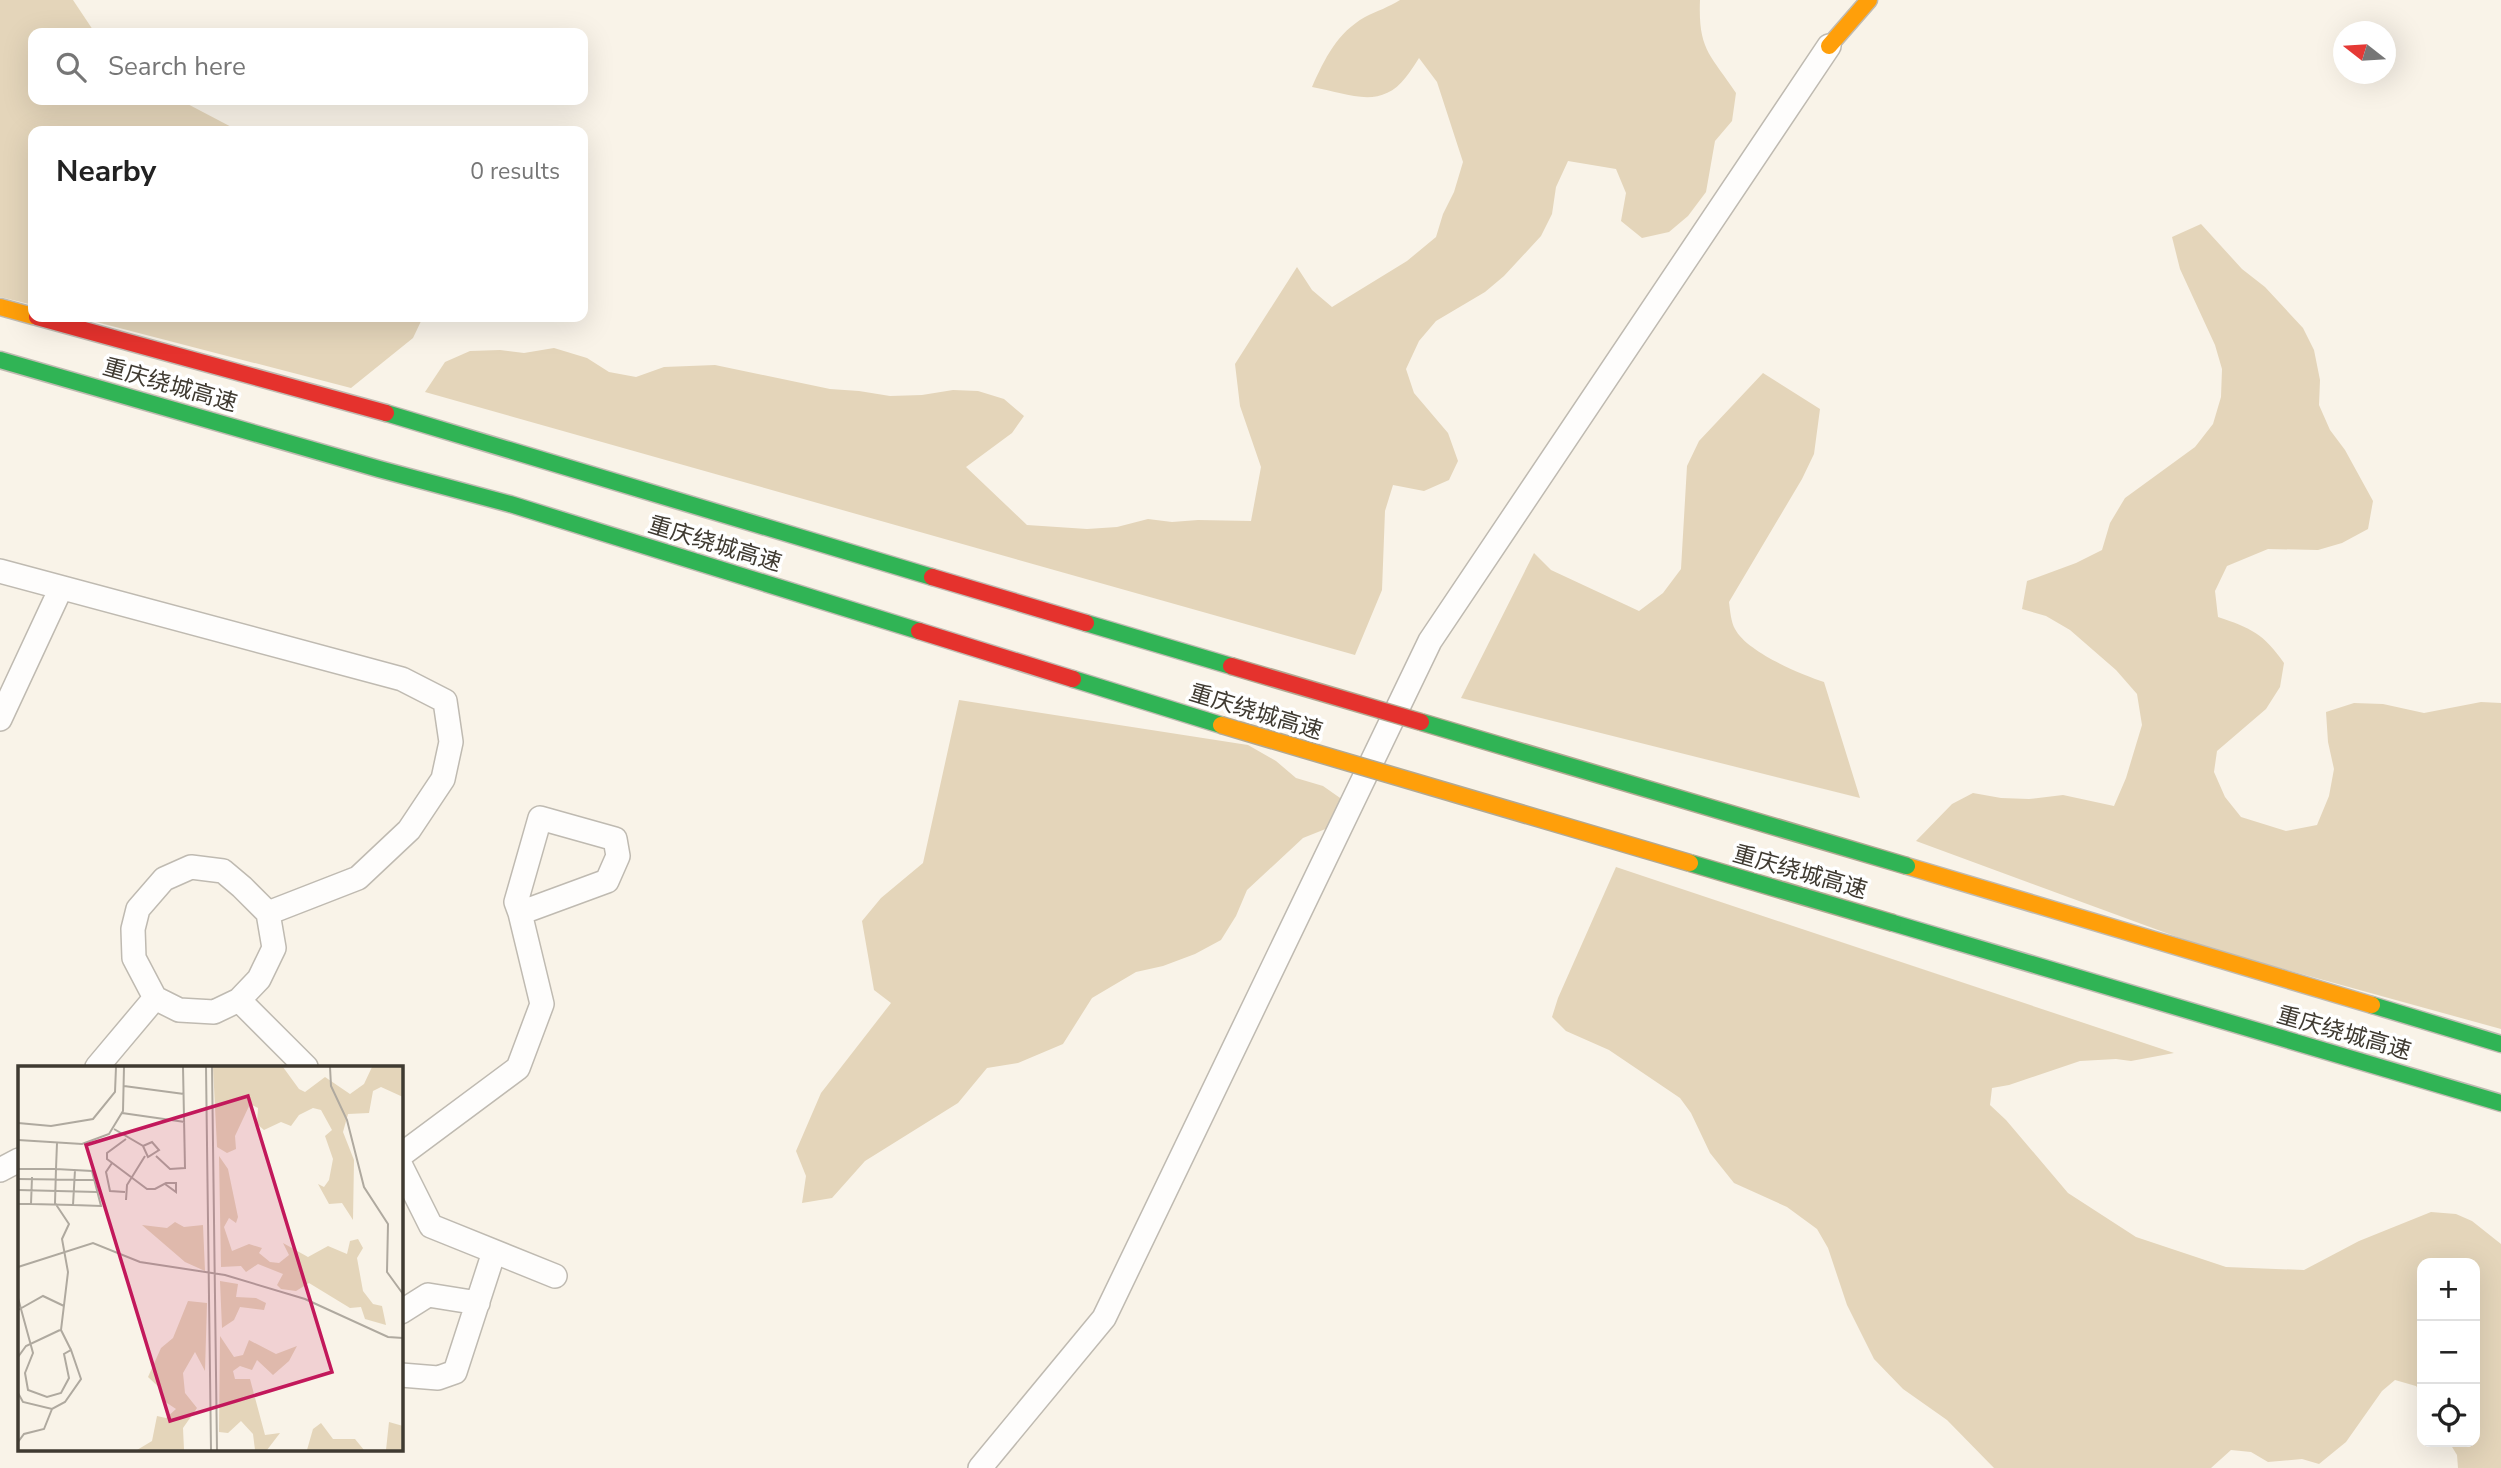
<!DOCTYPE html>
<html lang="en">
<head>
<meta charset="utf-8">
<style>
  body { margin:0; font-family:"Nunito Sans","Noto Sans SC",sans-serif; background:#f2f2f2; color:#222 }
  .controls { position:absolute; right:21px; bottom:21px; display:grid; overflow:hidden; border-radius:14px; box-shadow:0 7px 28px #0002 }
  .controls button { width:63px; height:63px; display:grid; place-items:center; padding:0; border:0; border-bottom:2px solid #e0e0e0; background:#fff; color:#222; font:35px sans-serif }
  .compass { position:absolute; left:2333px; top:21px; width:63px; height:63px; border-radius:50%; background:#fff; box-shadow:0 7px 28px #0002; rotate:287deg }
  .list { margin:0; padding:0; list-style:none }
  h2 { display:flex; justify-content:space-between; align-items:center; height:91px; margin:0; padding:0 28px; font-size:30px }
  h2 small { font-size:23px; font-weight:400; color:#767676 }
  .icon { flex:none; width:38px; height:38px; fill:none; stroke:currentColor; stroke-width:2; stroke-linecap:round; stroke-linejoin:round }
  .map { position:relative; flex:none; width:2501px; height:1468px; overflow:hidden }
  .search { position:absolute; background:#fff; box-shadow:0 7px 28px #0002; left:28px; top:28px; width:560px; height:77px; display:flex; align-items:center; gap:18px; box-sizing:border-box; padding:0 24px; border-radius:14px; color:#767676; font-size:26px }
  .panel { position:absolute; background:#fff; box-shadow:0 7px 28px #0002; left:28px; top:126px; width:560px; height:196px; border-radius:14px }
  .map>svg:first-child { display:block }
  .forest { fill:#e4d5ba }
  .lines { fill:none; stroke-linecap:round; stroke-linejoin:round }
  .street-casing { stroke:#bfbab1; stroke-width:26 }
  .fast-casing { stroke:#bfbab1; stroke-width:19 }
  .slow-casing { stroke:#bfbab1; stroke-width:19 }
  .jam-casing { stroke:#bfbab1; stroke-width:19 }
  .street { stroke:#fefdfc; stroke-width:23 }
  .fast { stroke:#30b455; stroke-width:16 }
  .slow { stroke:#ff9f0a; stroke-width:16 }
  .jam { stroke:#e5322d; stroke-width:16 }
  .fast-bridge-casing { stroke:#b2a994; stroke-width:19; stroke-linecap:butt }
  .slow-bridge-casing { stroke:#b2a994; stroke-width:19; stroke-linecap:butt }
  .jam-bridge-casing { stroke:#b2a994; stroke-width:19; stroke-linecap:butt }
  .fast-bridge { stroke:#30b455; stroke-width:16 }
  .slow-bridge { stroke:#ff9f0a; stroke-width:16 }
  .jam-bridge { stroke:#e5322d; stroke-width:16 }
  .labels { text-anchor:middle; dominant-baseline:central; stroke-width:7; stroke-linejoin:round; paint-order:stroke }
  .street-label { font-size:23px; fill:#3f3a31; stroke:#fff }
  .inset-road { fill:none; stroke:#afa99f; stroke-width:2 }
  .view { fill:#c2185b; fill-opacity:0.15; stroke:#c2185b; stroke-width:3.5 }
  .inset-edge { fill:none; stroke:#3f3a31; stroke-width:3.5 }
</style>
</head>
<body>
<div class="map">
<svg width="2501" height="1468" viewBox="0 0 2501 1468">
  <rect width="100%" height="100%" fill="#f9f3e8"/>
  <path class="forest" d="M0 0H73L95 33H33V100H180L239 131H33V305L0 297Z
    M1400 0H1700C1698 50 1710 54 1736 93L1732 121 1715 141 1706 192 1688 216 1669 232 1642 238 1621 221 1626 193 1616 169 1568 161 1556 187 1552 214 1541 236 1504 276 1485 292 1436 321 1419 341 1406 369 1414 393 1448 433 1458 461 1449 480 1424 491 1393 485 1385 511 1382 590 1355 655 425 392 445 362 470 351 500 350 524 353 554 348 587 358 609 372 636 377 664 367 715 365 830 389 859 391 890 396 922 395 953 390 978 391 1004 399 1024 416 1012 433 966 467 1027 525 1087 529 1117 527 1148 519 1172 522 1198 520 1251 521 1261 467 1240 406 1235 364 1297 267 1312 290 1332 307 1407 261 1436 237 1443 214 1454 192 1463 162 1437 82 1419 58C1415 64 1411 71 1406 77 1380 111 1348 93 1312 87 1325 58 1337 33 1365 17 1377 11 1389 7 1400 0Z
    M2201 224 2242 269 2265 287 2303 328 2314 350 2320 380 2319 405 2330 430 2345 450 2373 501 2368 529 2342 543 2318 550 2268 549 2227 566 2215 591 2218 617C2251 628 2264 634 2284 663L2280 687 2266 709 2217 751 2214 772 2225 797 2241 817 2286 831 2317 825 2329 796 2334 769 2328 742 2326 712 2354 703 2383 704 2424 713 2481 702 2501 703V1029L2207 948 1916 841 1952 804 1973 793 2001 798 2029 799 2063 795 2114 806 2126 778 2142 725 2137 694 2116 670 2070 630 2046 616 2022 609 2027 581 2076 563 2102 550 2110 523 2125 498 2195 447 2213 424 2221 397 2222 369 2215 345 2180 269 2172 237Z
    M77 317H423L413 338 351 388Z
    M1763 373 1820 409 1814 454 1802 479 1729 602C1730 610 1731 622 1735 629 1747 652 1800 674 1824 682L1860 798 1461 698 1534 553 1551 570 1639 611 1663 593 1681 569 1687 466 1699 441Z
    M959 700 1248 745 1276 761 1296 778 1323 786 1343 800 1328 828 1303 838 1247 890 1236 916 1221 940 1195 954 1163 966 1136 972 1092 998 1063 1044 1018 1063 987 1068 958 1103 865 1161 832 1198 802 1203 806 1176 796 1151 821 1093 891 1003 874 990 862 921 881 898 923 863Z
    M1616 867 2174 1053 2131 1061 2116 1059 2080 1061 2009 1085 1992 1088 1990 1105 2006 1120 2068 1193 2136 1237 2226 1267 2304 1270 2359 1241 2431 1212 2456 1214 2472 1221 2501 1244V1468H2458L2457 1455 2449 1442H2475V1263H2422V1394L2416 1386 2395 1380 2382 1391 2346 1442 2319 1464 2302 1459 2268 1462 2251 1452 2231 1450 2211 1468H1994L1947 1420 1903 1389 1874 1359 1847 1305 1828 1248 1817 1229 1787 1207 1734 1183 1710 1153 1691 1113 1680 1098 1609 1050 1566 1031 1552 1017 1558 998Z"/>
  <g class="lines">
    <defs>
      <path id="street" d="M0 571 402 679 445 701 451 742 443 779 409 830 358 878 268 913
        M0 719 61 588
        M191 867 223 871 242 887 268 913 274 948 259 979 239 1000 214 1012 179 1010 155 998 134 958 133 929 138 909 164 879Z
        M239 1000 306 1067
        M97 1067 155 998
        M401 1155 518 1068 542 1004 520 913 516 902 540 818 615 839 618 856 607 881 520 913
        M401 1166 431 1226 555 1276
        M0 1170 19 1160
        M401 1312 428 1295 478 1303
        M401 1375 438 1378 455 1372 492 1258
        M980 1468 1104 1318 1430 641 1829 46"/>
      <path id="fast" d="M0 360 379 469 510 504 919 631
        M386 413 932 577
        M1086 623 1231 666
        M1073 679 1221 725
        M1893 923 2501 1103
        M2372 1005 2501 1044"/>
      <path id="slow" d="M1829 46 1869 0
        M0 307 33 316
        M1907 866 2372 1005"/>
      <path id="jam" d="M37 317 386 413
        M932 577 1086 623
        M919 631 1073 679"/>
    </defs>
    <use href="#street" class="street-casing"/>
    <use href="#fast" class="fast-casing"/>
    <use href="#slow" class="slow-casing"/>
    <use href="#jam" class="jam-casing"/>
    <use href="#street" class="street"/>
    <use href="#fast" class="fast"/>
    <use href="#slow" class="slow"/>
    <use href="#jam" class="jam"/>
    <defs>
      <path id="fast-bridge" d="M1421 722 1907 866
        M1690 863 1893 923"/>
      <path id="slow-bridge" d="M1221 725 1690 863"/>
      <path id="jam-bridge" d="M1231 666 1421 722"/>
    </defs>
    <use href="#fast-bridge" class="fast-bridge-casing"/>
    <use href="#slow-bridge" class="slow-bridge-casing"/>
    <use href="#jam-bridge" class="jam-bridge-casing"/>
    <use href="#fast-bridge" class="fast-bridge"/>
    <use href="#slow-bridge" class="slow-bridge"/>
    <use href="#jam-bridge" class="jam-bridge"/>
  </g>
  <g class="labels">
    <g class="street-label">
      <text transform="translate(170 385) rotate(16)">重庆绕城高速</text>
      <text transform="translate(715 544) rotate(17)">重庆绕城高速</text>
      <text transform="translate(1256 712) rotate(17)">重庆绕城高速</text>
      <text transform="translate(1800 872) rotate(16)">重庆绕城高速</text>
      <text transform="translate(2344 1033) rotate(16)">重庆绕城高速</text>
    </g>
  </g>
  <g transform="translate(18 1066)">
    <rect width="385" height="385" fill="#f9f3e8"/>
    <path d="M195 1H265L281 23 287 26 307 11 332 28 346 18 354 1H385V31L363 21 355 25 351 47 330 48 325 66 336 94 335 154 324 137 311 138 300 118 306 121 311 114 315 93 307 70 314 64 303 44 295 42 281 49 273 60 263 56 246 64 239 58 240 42 232 38 217 70 218 83 209 87 199 81ZM201 90 210 103 220 151 218 157 211 152 206 161 214 185 231 178 244 182 241 187 252 196 261 197 271 189 265 177 290 191 310 180 329 188 332 175 340 173 345 182 339 192 345 225 355 238 364 240 368 259 347 253 343 241 332 242 291 217 278 225 263 223 259 219 265 208 240 198 228 206 223 200 203 201ZM157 156 166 161 185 159 187 205 167 196 124 159 149 162ZM202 215 220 218 218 231 238 232 248 237 246 244 222 241 216 254 204 262ZM170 235 189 237 187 305 177 286 165 307 167 327 179 342 165 362 166 384H119L134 375 139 350 148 352 158 343 146 335 145 325 130 311 143 282 155 272ZM202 270 216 291 225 289 231 274 258 288 279 280 271 295 255 309 239 294 234 304 222 300 215 305 217 313H232L247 369 262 367 249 384H237L235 368 223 355 210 367 201 366ZM371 356 385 360V384H368ZM303 357 315 373H337L346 384H289L295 363Z" fill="#e4d5ba"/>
    <path class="inset-road" d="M188 1 193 384M194 1 199 384M312 1 313 20 329 54 346 121 370 158 369 206 385 228M106 20 166 28M104 47 167 56M0 57 33 60 75 53 97 26 98 1M96 63 125 80 130 91 141 84 134 76 125 80M108 73 89 87V93L129 123H137L148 117H158V126L147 118M0 74 64 78 91 68 105 45 106 1M138 90 152 103 167 102 165 1M94 97 88 106 92 125 107 126M0 103H38L39 77M0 113 76 114M0 124 79 126M108 134 109 119 127 90M0 138H13L55 139 83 140 74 105 38 103 37 137 51 158 44 173 50 206 43 264 53 284M13 138 14 111M55 139 57 104M0 201 75 177 122 196 207 209 287 233 370 271 385 272M0 232 15 287 7 307 10 324 29 331 43 327 51 312 46 288 53 284 63 313 47 336 34 343 5 336 0 327M0 244 25 230 46 240M0 291 8 280 42 264M0 376 6 368 26 363 34 343"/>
    <path class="view" d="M230 30 314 306 152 355 68 79Z"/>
    <rect width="385" height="385" class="inset-edge"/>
  </g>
</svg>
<div class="controls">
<button>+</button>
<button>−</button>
<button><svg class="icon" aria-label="locate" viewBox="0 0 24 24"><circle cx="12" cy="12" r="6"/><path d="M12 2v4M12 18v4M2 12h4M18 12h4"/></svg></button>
</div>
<svg class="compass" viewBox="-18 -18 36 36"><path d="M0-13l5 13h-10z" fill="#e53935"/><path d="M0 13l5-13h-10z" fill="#767676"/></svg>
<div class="search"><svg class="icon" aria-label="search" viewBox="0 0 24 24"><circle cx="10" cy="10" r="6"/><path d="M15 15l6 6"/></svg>Search here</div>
<section class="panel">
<h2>Nearby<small>0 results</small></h2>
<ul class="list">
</ul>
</section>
</div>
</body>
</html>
